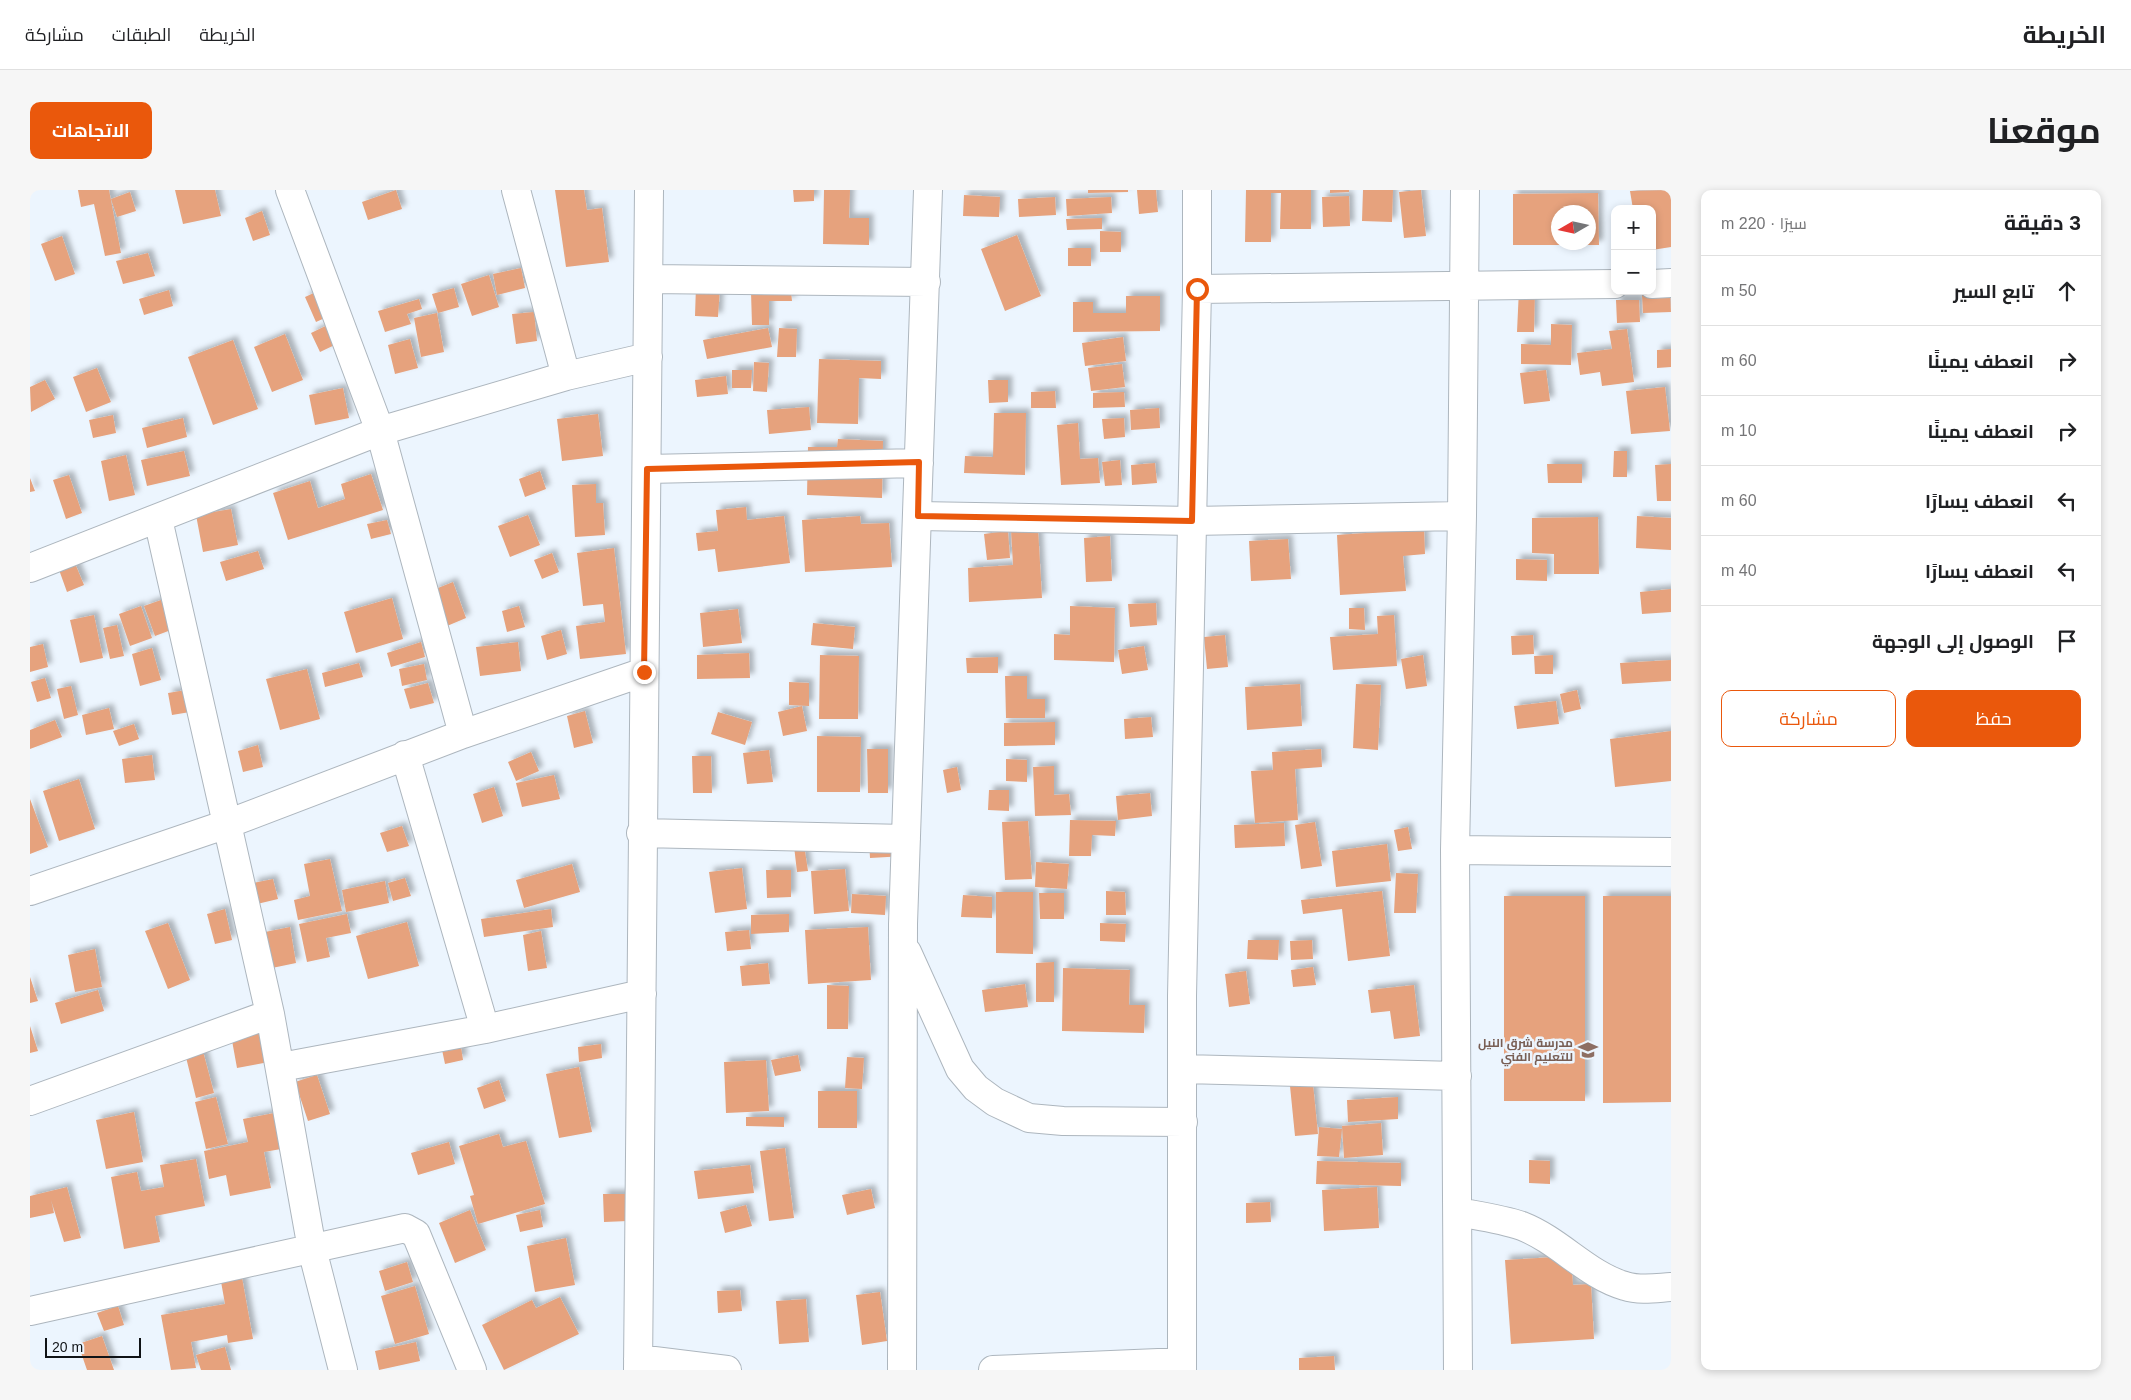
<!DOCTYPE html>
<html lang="ar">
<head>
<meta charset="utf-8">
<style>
  body { margin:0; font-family:Helvetica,Cairo,sans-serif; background:#f6f6f6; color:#202124; direction:rtl }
  .controls { position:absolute; right:15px; top:15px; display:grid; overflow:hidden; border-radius:10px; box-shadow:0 2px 8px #0003 }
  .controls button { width:45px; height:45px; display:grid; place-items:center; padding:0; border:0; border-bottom:1px solid #e0e0e0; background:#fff; color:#202124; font:25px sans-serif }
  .compass { position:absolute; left:1521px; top:15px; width:45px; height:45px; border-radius:50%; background:#fff; box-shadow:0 2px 8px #0003; rotate:261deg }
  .scale { position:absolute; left:15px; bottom:12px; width:96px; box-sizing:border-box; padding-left:5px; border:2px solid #101316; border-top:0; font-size:14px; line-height:18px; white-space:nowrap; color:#101316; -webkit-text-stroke:4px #ecf5fe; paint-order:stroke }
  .stop { position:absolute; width:15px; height:15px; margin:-11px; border:4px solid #ea580c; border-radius:50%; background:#fff }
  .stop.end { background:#ea580c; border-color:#fff; box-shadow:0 1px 5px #0008 }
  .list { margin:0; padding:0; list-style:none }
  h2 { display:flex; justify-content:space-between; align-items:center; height:65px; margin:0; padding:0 20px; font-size:21px }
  h2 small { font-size:16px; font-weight:400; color:#757577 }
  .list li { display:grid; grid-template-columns:32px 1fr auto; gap:15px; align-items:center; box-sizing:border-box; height:70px; padding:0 20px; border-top:1px solid #e0e0e0 }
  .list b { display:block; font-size:19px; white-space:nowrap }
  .list em { font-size:16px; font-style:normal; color:#757577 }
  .actions { display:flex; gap:10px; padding:15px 20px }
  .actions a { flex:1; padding:11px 0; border:1px solid #ea580c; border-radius:10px; text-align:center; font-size:18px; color:#ea580c }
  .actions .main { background:#ea580c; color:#fff }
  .icon { flex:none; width:28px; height:28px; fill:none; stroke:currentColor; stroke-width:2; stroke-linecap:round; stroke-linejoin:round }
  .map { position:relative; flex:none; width:1641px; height:1180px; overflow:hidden; direction:ltr; border-radius:10px }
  header { display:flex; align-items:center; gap:30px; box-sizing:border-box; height:70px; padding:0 25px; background:#fff; border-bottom:1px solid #e0e0e0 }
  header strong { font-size:24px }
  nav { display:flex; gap:28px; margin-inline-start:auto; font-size:18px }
  .intro { display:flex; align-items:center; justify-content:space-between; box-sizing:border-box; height:120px; padding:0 30px }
  h1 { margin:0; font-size:35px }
  .button { padding:12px 22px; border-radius:10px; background:#ea580c; color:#fff; font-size:18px; font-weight:700 }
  main { display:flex; gap:30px; padding:0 30px }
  aside { flex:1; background:#fff; border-radius:10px; box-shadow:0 2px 8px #0003 }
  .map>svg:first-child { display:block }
  .building { fill:#e6a27d; fill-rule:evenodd; filter:url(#shadow) }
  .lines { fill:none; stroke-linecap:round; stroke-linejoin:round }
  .minor-casing { stroke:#adb6be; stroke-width:30 }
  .minor { stroke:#fff; stroke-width:28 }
  .route { stroke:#ea580c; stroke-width:6 }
  .labels { text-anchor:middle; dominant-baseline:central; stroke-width:5; stroke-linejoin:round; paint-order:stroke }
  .education-label { font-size:12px; font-weight:bold; fill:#785e54; stroke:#ecf5fe; text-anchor:end }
</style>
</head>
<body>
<header>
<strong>الخريطة</strong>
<nav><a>الخريطة</a><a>الطبقات</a><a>مشاركة</a></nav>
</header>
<div class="intro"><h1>موقعنا</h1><a class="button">الاتجاهات</a></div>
<main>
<aside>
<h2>3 دقيقة<small>سيرًا · 220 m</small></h2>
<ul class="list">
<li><svg class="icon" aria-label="ahead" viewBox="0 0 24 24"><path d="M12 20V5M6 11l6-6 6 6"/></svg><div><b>تابع السير</b></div><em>50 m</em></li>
<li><svg class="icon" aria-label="right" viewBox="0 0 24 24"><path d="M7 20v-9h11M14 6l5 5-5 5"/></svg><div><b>انعطف يمينًا</b></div><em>60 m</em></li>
<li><svg class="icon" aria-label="right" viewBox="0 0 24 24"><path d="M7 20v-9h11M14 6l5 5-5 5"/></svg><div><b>انعطف يمينًا</b></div><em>10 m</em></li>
<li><svg class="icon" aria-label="left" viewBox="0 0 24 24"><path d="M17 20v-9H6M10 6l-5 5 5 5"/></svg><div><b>انعطف يسارًا</b></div><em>60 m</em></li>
<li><svg class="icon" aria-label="left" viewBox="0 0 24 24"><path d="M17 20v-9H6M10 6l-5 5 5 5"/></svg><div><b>انعطف يسارًا</b></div><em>40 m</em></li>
<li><svg class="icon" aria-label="arrive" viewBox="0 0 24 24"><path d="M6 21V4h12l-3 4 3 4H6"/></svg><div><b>الوصول إلى الوجهة</b></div></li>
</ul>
<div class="actions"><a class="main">حفظ</a><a>مشاركة</a></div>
</aside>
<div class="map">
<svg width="1641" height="1180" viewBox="0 0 1641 1180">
  <defs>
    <filter id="shadow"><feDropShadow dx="4.5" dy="-4.5" stdDeviation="2.5" flood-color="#0004"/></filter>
  </defs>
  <rect width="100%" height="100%" fill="#ecf5fe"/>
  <path class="building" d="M48 0H79L91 63 75 66 64 14 51 17Z
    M145 0H185L191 26 153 34Z
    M366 0 372 19 338 30 332 12Z
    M525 0H554L557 20 572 18 579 72 536 77Z
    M763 0H784V11L764 12Z
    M794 0H820L819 28H839V55L793 54Z
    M1058 0H1098V2L1058 3Z
    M1107 0H1126L1128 22 1109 24Z
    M1216 0H1281V39H1250L1251 3H1241V52H1215Z
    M1300 0H1319V2L1300 3Z
    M1333 0H1363L1362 32 1332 31Z
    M1391 0 1396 46 1374 48 1369 2Z
    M1641 0V57L1622 60V19H1603L1600 1Z
    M100 2 106 21 87 27 81 9Z
    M1568 3 1569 55H1483V4ZM1528 22H1558V52H1528Z
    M934 5 970 7 969 27 933 26Z
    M1319 6 1320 36 1293 37 1292 7Z
    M1025 7 1026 25 989 27 988 9Z
    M1081 7 1082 23 1037 26 1036 9Z
    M232 21 240 45 223 51 215 28Z
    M1072 28V39L1037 40 1036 29Z
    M1070 41 1091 42V62H1070Z
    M987 45 1011 106 975 121 951 59Z
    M32 46 45 84 25 91 11 54Z
    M1038 58H1061V76H1038Z
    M118 63 125 86 93 94 86 71Z
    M491 78 495 98 467 105 463 84Z
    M459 85 469 117 442 126 431 94Z
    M666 96 690 97 688 127 665 126Z
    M297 97 308 122 286 132 275 107Z
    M424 98 429 117 408 123 402 104Z
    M1489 99 1505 100 1504 142H1487Z
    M139 100 143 116 114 125 109 109Z
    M721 102H761L762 111H739V135H722Z
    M1640 104 1641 122 1613 123 1612 105Z
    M1096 106H1130V141L1043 142V112H1063V123H1096Z
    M389 109 392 119 377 124 381 134 355 142 348 121Z
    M1586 110H1609L1610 132 1587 133Z
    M504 122 507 151 486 154 482 124Z
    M407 123 414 162 391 167 384 128Z
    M304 132 313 151 290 162 281 143Z
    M1521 134 1542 135 1541 175 1491 174V154L1521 155Z
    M738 138 742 157 677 169 673 150Z
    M749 138 767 139 766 167H747Z
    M1597 139 1604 192 1572 196 1570 182 1550 185 1547 163 1582 159 1579 141Z
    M255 144 273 190 242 202 224 157Z
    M1093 147 1096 171 1055 176 1052 153Z
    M380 149 388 178 365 184 358 155Z
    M203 150 228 219 183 235 158 167Z
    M1641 159V177L1627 178V160Z
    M789 169 851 171V189L829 188 828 234 787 233Z
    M724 172 739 173 737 202 723 201Z
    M1092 174 1095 197 1061 201 1058 178Z
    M67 178 81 212 56 222 43 187Z
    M702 180H722L721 198H702Z
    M1516 180 1520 211 1494 214 1490 183Z
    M696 186 698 204 667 207 665 190Z
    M15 190 25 209 1 222 0 197Z
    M958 190H978V212L959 213Z
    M1635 197 1640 241 1601 244 1596 201Z
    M313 198 319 228 285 235 279 205Z
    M1025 201 1026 218H1001V202Z
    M1094 202 1095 217 1063 218V203Z
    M779 217 781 240 739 244 737 220Z
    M1129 218 1130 238 1101 240 1100 220Z
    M964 223H996L995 285 934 283 935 266 963 267Z
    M568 224 573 266 532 271 527 229Z
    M83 225 86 243 63 248 59 230Z
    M153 228 157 247 117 258 112 238Z
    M1094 228 1095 247 1074 249 1072 229Z
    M1048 233 1050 269 1068 268 1070 293 1031 295 1027 235Z
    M808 249 853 251 852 308 777 305 778 257H807Z
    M154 261 160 286 117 296 111 270Z
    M1584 261H1597V287H1583Z
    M96 265 105 305 79 311 71 271Z
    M1090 270 1092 295 1075 296 1072 272Z
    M1125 273 1127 293 1102 295 1101 275Z
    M1517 274H1552V293H1518Z
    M1641 274V311H1627L1625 275Z
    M510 281 516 299 495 307 489 289Z
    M341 284 353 320 258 350 243 303 280 291 288 318 315 309 311 294Z
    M39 285 52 323 36 329 23 290Z
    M0 288 5 301 0 302Z
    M566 294V313H573L575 345 545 347 542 295Z
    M716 317 717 330 754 326 760 373 688 382 685 359 668 361 666 343 688 341 686 320Z
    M201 319 208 355 173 362 166 325Z
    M498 325 510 355 480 367 468 336Z
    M830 326 831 334 859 333 862 377 775 382 772 330Z
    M1607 326 1641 328V360L1606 358Z
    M1568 327 1569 384H1524V364L1502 363V328Z
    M357 330 361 344 341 349 337 334Z
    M1008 338 1012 408 939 412 938 378 983 375 981 340Z
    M1394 339 1395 364 1373 366 1376 401 1310 405 1307 345Z
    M978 341 980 368 957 370 954 344Z
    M1080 346 1082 391 1056 392 1054 348Z
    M1258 349 1261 389 1221 391 1219 351Z
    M584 358 596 464 550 469 546 436 575 432 573 414 553 416 547 363Z
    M228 361 234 379 196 391 190 372Z
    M522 363 529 382 512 389 504 370Z
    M1486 369 1517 370V391L1486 390Z
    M44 371 54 395 37 402 28 377Z
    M423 392 436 428 417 436 403 400Z
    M1641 399V422L1612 424 1610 402Z
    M362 408 373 449 326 463 314 422Z
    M131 410 141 440 125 446 114 416Z
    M1126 413 1127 435 1100 437 1098 414Z
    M111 416 122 448 100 456 89 424Z
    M489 416 495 437 477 442 472 421Z
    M1040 416 1085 418 1084 472 1024 470V444L1040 445Z
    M1319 418H1334L1335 440 1319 439Z
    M708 419 712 453 673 457 670 423Z
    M64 425 73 468 50 473 40 430Z
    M1364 425 1367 476 1303 480 1300 447 1348 444 1347 426Z
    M783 433 825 437 823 459 781 455Z
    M87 435 94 466 80 469 73 438Z
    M531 440 537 464 517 470 511 446Z
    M1195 445 1198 477 1177 479 1174 447Z
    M1503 445 1504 464 1482 465 1481 446Z
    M391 452 395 467 361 477 357 463Z
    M488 452 491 481 450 486 446 457Z
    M13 454 18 477 0 482V457Z
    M1114 456 1118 480 1092 484 1088 460Z
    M122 458 131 490 110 496 102 464Z
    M719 463 720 488 667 489V465Z
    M790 465 829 466 828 529H789Z
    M1393 465 1397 496 1376 499 1371 469Z
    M1523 465V484H1505L1504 466Z
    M968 467V483H937L936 468Z
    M1641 470V491L1592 494 1590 473Z
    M329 473 333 487 295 497 292 483Z
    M394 474 397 490 372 496 369 479Z
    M277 479 290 529 250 540 236 489Z
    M975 486H997V509H1015V528H976Z
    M15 488 21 508 7 512 1 492Z
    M759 492 779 493V516L759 515Z
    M398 493 404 513 380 519 374 499Z
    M1270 494 1272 536 1217 540 1215 497Z
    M1326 494 1351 495 1348 560 1323 558Z
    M41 496 48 525 34 529 27 499Z
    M156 500 160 522 142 525 138 503Z
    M1547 500 1551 519 1534 523 1530 504Z
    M1526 511 1529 534 1487 539 1484 516Z
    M772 516 777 541 753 546 748 522Z
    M79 518 84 539 56 545 52 525Z
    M555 521 563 553 544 558 537 526Z
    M688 522 722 532 715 555 681 544Z
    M1121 527 1123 547 1095 549 1094 529Z
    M25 530 32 547 0 559V540Z
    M1025 532V555L974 556V533Z
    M104 534 109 549 89 556 83 541Z
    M1641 541V591L1585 597 1580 549Z
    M787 546 831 547 830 602H787Z
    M228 555 233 577 213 582 208 561Z
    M837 559H858V603H838Z
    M1291 559 1292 577 1265 579 1268 630 1225 633 1221 581 1243 580 1242 562Z
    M739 560 743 592 717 594 713 563Z
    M501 562 509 581 486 591 478 572Z
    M122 565 125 590 95 593 92 569Z
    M662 566H681L682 603H663Z
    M976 569 997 570V592L976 591Z
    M1024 576V605L1039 604 1041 625 1005 626 1003 577Z
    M927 577 931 600 917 603 913 580Z
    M524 585 530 609 492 617 486 593Z
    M49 589 65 639 29 651 13 601Z
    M464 597 473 626 452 633 443 604Z
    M959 600H979V621L958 620Z
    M1120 603 1122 626 1088 630 1086 606Z
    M0 609 18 657 0 664Z
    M1040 630 1086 631 1085 646 1062 645 1061 666H1039Z
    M998 631 1002 689 975 690 972 632Z
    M1285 632 1292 676 1271 679 1265 635Z
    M1254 633 1255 656 1205 658 1204 635Z
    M372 636 379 656 357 662 350 643Z
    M1378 637 1382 659 1368 661 1364 640Z
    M839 651 875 666 840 668Z
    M1357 654 1361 691 1306 697 1302 661Z
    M774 655 778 681 767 682 764 656Z
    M300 669 312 721 268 730 264 710 280 706 274 674Z
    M1006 672 1039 674 1037 699 1005 697Z
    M542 674 550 702 494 718 486 690Z
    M712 678 717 719 685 723 679 682Z
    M815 679 819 721 784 724 781 681Z
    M736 680H761V707L737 708Z
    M1366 683 1388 684 1386 723H1364Z
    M375 688 381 706 363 711 358 693Z
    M243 689 248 709 227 714 223 693Z
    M355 691 359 713 316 722 312 700Z
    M1076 701 1095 702 1096 725H1076Z
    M1352 701 1360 766 1318 771 1312 719 1273 724 1271 710Z
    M966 702H1003V764L966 763Z
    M1009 703H1034V729H1010Z
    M822 704 856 706 855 725 821 723Z
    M933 705 962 707V728L931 727Z
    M1474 706H1555V911H1474Z
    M1573 706H1641V912L1573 913Z
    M195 719 202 750 185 754 177 724Z
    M521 719 523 737 454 747 451 729Z
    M317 724 321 743 296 748 300 767 277 772 269 734Z
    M759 724V742L721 744V725Z
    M377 732 389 776 338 789 326 746Z
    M138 733 160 790 138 799 115 741Z
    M1070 733 1096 734 1095 752 1070 751Z
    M260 737 266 773 242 778 235 742Z
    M838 737 841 790 778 794 775 740Z
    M719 740 721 759 697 761 695 742Z
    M511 741 517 778 498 781 493 745Z
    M1218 750H1249L1248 770 1217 769Z
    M1282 750 1283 769 1261 770 1260 751Z
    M65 759 72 797 45 802 38 765Z
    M1024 772V812H1006V773Z
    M738 773 740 794 712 796 710 776Z
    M1283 777 1286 795 1263 797 1261 780Z
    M1033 778 1100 780 1099 815H1115L1114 843 1032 841Z
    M1216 781 1220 814 1199 817 1195 784Z
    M0 787 8 811 0 813Z
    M995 794 998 817 955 822 952 800Z
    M797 795 819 796 818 839H797Z
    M1384 795 1390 846 1364 849 1360 821 1341 823 1338 800Z
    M68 800 74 821 31 834 25 813Z
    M0 836 8 861 0 863Z
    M238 838 244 871 207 878 201 845Z
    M170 850 184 903 166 908 153 855Z
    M430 851 433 870 415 874 411 855Z
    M571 854 572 868 549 872 548 857Z
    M768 865 771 881 745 886 741 870Z
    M817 867 834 868 832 899 815 898Z
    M736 870 739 921 696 923 694 872Z
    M549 877 562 942 529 948 516 884Z
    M287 885 300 924 278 931 265 892Z
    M469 890 476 911 454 919 447 898Z
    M1283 894 1288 944 1265 946 1260 896Z
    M788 901H827V938H788Z
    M186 907 198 954 176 959 165 912Z
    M1368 907V929L1318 932 1317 910Z
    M104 922 113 972 76 979 66 930Z
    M244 923 251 959 234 962 241 998 200 1006 196 985 179 989 174 961 218 952 213 929Z
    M716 927H754V937L716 936Z
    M1351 933 1353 965 1314 968 1312 936Z
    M1289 937 1312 939 1309 967 1287 966Z
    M469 944 473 957 496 951 515 1014 448 1034 440 1006 444 1005 429 956Z
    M419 952 425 974 388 985 381 963Z
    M755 958 764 1028 739 1031 730 961Z
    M166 969 175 1016 125 1026 130 1052 94 1059 81 987 107 982 111 1001 134 997 130 975Z
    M1499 970 1520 971V994L1499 993Z
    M1287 971 1371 973V996L1286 994Z
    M720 975 724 1003 668 1009 664 981Z
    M37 997 51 1048 34 1052 21 1010 24 1023 0 1028V1006Z
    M1347 997 1349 1038 1294 1041 1292 1000Z
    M841 999 845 1018 817 1025 812 1005Z
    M573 1004H597L598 1031 574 1032Z
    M1240 1012 1241 1032 1216 1033V1013Z
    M716 1015 722 1036 695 1043 690 1022Z
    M440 1020 456 1060 425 1073 409 1033Z
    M510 1020 513 1037 490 1042 486 1025Z
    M536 1048 545 1095 505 1102 497 1056Z
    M1541 1066 1543 1095 1561 1094 1564 1149 1481 1154 1475 1070Z
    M377 1072 383 1092 355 1101 349 1081Z
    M211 1082 223 1149 198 1153 197 1145 161 1152 166 1178 141 1180 131 1125 195 1114 190 1086Z
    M385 1096 399 1144 365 1154 351 1106Z
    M710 1100 712 1121 688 1123 687 1101Z
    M850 1102 857 1151 832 1155 826 1105Z
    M530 1107 549 1144 474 1180 452 1135 502 1110 506 1118Z
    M776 1109 779 1152 749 1154 746 1111Z
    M88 1116 94 1135 74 1141 67 1123Z
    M72 1146 84 1180H57L48 1154Z
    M386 1152 390 1171 349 1180 345 1161Z
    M195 1157 201 1180H171L166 1165Z
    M1304 1166 1305 1180H1269V1168Z"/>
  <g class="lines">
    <defs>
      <path id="minor" d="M260 0 350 241 433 544
        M486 0 536 186
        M619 89 896 92
        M1622 94 1641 93
        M1167 99 1585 94
        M617 279 889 273
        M888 326 1162 331 1432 326
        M128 329 240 824 282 1059 313 1180
        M0 378 350 241 536 186 618 167
        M375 565 455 839
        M611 643 876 649
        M1425 660 1641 662
        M0 701 197 634 433 544 614 482
        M877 762 930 879 946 898 965 912 999 928 1033 931 1153 932
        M251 877 455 839 612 804
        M1153 879 1427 886
        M0 911 240 824
        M1428 1022C1449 1026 1472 1029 1492 1036 1530 1051 1557 1085 1595 1096 1610 1101 1626 1098 1641 1097
        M0 1121 375 1038 386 1044 442 1180
        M608 1169 697 1180
        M608 1180 619 0
        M872 1180 873 734 898 0
        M963 1180 1152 1172
        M1152 1180V806L1167 99V0
        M1428 1180 1425 660 1432 326 1435 0"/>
    </defs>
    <use href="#minor" class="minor-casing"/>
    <use href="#minor" class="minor"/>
  </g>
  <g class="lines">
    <path class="route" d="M614 482 617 279 889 272 888 326 1162 331 1167 99"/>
  </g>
  <defs>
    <symbol id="school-bare" viewBox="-9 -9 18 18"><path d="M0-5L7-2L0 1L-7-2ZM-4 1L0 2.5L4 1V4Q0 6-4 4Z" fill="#8d6e63" stroke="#ecf5fe" stroke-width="2.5" paint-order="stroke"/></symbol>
  </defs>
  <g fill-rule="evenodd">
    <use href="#school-bare" x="1544" y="846" width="28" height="28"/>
  </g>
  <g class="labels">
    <g class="education-label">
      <text x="1543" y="853">مدرسة شرق النيل<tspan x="1543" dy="14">للتعليم الفني</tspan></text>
    </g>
  </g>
</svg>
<div class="controls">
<button>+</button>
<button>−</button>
</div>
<svg class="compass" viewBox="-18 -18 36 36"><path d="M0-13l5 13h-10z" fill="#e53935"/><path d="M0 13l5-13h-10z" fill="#757577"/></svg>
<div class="scale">20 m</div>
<div class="stop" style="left:1167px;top:99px"></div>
<div class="stop end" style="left:614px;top:482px"></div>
</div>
</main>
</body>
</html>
